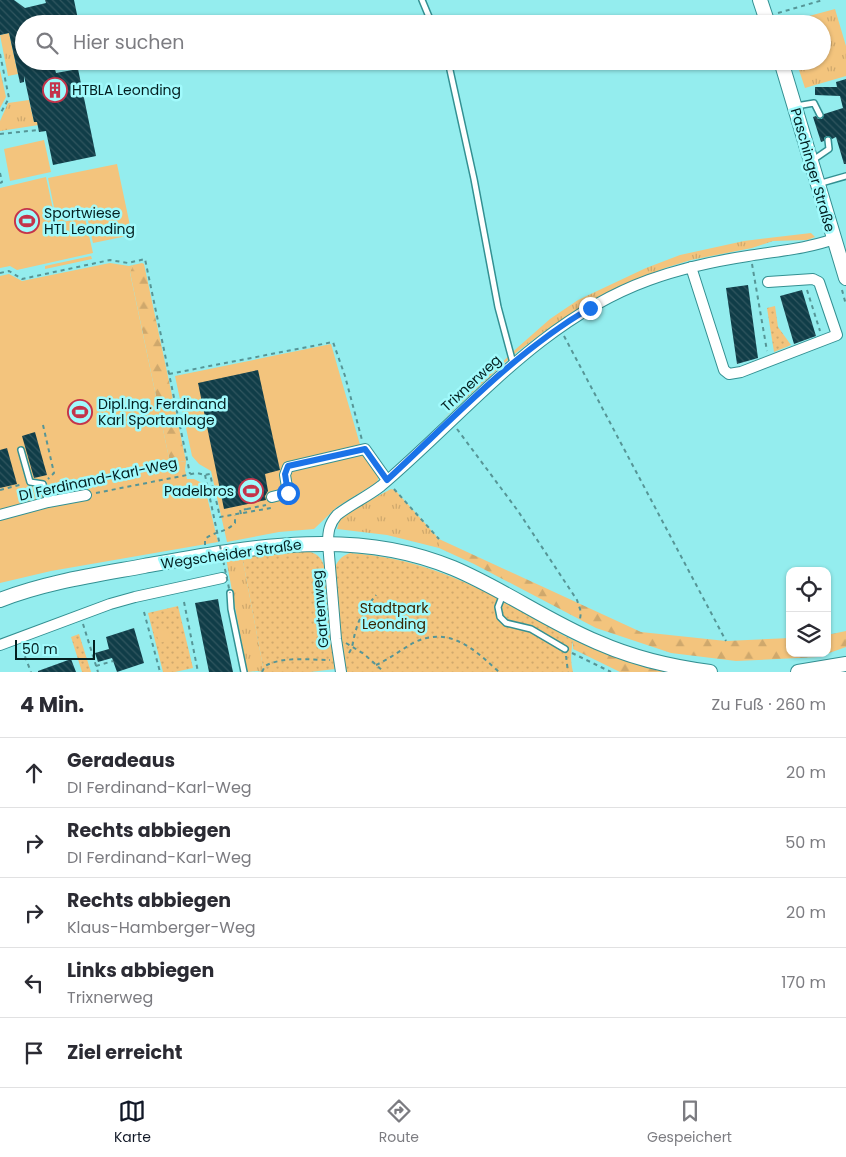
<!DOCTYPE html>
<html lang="de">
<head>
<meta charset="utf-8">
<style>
  body { margin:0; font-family:Poppins,sans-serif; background:#f2f2f3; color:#2b2b33 }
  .controls { position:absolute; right:15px; bottom:15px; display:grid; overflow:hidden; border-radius:10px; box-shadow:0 1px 4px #0004 }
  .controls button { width:45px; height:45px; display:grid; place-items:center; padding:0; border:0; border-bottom:1px solid #e1e1e2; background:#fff; color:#2b2b33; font:25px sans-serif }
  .scale { position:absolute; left:15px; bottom:12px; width:80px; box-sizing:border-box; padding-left:5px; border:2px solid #031f20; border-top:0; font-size:14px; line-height:18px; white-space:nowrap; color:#031f20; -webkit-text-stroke:4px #a1fafc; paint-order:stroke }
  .stop { position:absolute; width:15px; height:15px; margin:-11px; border:4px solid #1a73e8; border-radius:50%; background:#fff }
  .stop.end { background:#1a73e8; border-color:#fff; box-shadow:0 1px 5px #0008 }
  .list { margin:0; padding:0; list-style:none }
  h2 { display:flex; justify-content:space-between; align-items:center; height:65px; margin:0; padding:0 20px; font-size:21px }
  h2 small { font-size:16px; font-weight:400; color:#7c7c81 }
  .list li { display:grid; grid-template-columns:32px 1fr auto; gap:15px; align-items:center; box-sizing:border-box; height:70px; padding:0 20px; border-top:1px solid #e1e1e2 }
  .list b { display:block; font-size:19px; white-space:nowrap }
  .list p { margin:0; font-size:16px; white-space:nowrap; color:#7c7c81 }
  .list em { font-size:16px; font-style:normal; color:#7c7c81 }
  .icon { flex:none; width:28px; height:28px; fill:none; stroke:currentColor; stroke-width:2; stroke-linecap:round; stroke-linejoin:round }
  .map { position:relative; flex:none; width:846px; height:672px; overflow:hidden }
  .search { position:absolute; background:#fff; box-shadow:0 1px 4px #0004; left:15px; right:15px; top:15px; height:55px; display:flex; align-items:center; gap:12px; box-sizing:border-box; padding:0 18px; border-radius:28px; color:#7c7c81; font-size:19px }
  .sheet { height:415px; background:#fff }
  nav { display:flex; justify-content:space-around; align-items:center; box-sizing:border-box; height:70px; border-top:1px solid #e1e1e2; background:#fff; font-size:14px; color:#7c7c81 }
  nav a { display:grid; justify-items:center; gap:2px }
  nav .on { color:#111827 }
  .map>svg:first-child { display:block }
  .grass { fill:url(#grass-tufts) }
  .forest { fill:url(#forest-firs) }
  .park { fill:url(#park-dots) }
  .garden { fill:#f3c47d }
  .building { fill:url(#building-back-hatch) }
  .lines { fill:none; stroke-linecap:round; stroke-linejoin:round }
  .lane-casing { stroke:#339092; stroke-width:8 }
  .street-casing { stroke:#339092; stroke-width:12 }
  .secondary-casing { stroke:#339092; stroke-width:16 }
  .path { stroke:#569596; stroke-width:2; stroke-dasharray:4 4; stroke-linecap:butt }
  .lane { stroke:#fff; stroke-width:5 }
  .street { stroke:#fff; stroke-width:10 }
  .secondary { stroke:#fff; stroke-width:14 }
  .path-bridge { stroke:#569596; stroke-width:2; stroke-dasharray:4 4; stroke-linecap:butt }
  .route { stroke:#1a73e8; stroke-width:6 }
  .labels { text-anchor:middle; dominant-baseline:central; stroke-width:5; stroke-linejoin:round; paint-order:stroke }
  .poi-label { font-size:14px; fill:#031f20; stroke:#a1fafc; text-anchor:start }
  .street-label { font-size:14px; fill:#031f20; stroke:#a1fafc }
  .park-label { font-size:14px; fill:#392502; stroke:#a1fafc }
</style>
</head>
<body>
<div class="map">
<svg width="846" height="672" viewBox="0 0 846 672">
  <defs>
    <pattern id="grass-tufts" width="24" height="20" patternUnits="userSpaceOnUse" patternTransform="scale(1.25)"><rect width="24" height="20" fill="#f3c47d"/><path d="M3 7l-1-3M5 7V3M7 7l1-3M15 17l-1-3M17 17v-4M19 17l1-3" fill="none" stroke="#cfa86c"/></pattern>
    <pattern id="forest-firs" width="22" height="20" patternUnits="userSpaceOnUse" patternTransform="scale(1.25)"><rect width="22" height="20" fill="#f3c47d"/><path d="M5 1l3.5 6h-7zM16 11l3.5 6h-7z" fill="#cfa86c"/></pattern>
    <pattern id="park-dots" width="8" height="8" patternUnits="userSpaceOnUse" patternTransform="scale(1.25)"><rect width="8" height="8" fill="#f3c47d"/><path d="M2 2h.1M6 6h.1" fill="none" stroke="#cfa86c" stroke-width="1.8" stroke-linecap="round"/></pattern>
    <pattern id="building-back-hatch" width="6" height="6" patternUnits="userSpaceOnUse" patternTransform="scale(1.25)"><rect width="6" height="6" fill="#103d48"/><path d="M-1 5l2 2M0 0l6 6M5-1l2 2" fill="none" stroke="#31565f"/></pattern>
  </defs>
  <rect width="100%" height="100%" fill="#94edee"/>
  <path class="grass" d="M835 9 846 46V76L805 88 796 61H822V24L783 23Z
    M9 33 18 74 8 76 0 35Z
    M0 70 6 97 0 108Z
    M29 100 34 122 44 120 45 124 0 131V121L8 103Z
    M811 233 815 237 807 240 773 241 752 248 691 260 665 268 610 292 552 326 517 352 441 421 517 348 550 319 578 300 646 268 680 255 744 241Z
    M391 489 395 490 439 539V548L387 535 337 529 340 519 348 512Z
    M242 556 264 672 257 671 247 672 226 558Z"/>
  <path class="forest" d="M142 263 144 264 186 461 180 462 169 458 130 272 133 265Z
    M439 539 641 632 726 641 790 638V653H827V635L846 631V647L818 657 736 661 671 653 596 628 474 564 439 548Z
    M573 640 620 659 665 672H620L573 649Z"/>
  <path class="park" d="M775 306 778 327 791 345 774 352 767 308Z
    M306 551C316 553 321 556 324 566L335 669 310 672H264L242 556Z
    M350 553C430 558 489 593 558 630L559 633 573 640C571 653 570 659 573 672H345L343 666 333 572C337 561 340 557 350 553Z
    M178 606 193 668 175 672H163L148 613Z
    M79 634 91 672H82L71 637Z"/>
  <path class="garden" d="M44 140 51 172 10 181 4 149Z
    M117 164 132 235 93 243 87 216 57 222 48 178Z
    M46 177 56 223 85 218 93 253 17 270 10 266 0 268V188Z
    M91 256 92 259 45 269V266Z
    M110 263 129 266 133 265 130 273 169 458 180 462 186 461 185 470 187 479H194L204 484 218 542 51 571 0 583V276L9 274 22 281Z
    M331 344 363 455 378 476V480L376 483 337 507 314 529 279 532 227 542 211 471 199 464 192 456 175 376Z
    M168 629 171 640 159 643 156 632Z"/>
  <path class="building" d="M0 0H14L25 8 46 3 45 0H74L79 24H24V61H53L56 73 78 69 96 156 53 165 46 131 39 132 37 122H34L24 76V82L20 83 9 33 0 35Z
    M846 79V164H844L836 137 832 139 827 136 824 138V141L821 142 813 117 816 116 818 119H822L824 114 843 108 840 96 815 95V87H837L836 82Z
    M748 285 758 358 737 364 726 288Z
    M802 290 816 336 794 344 780 296Z
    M258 370 280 470 265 474 268 491 265 496 266 500 224 509 198 383Z
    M35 432 47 475 34 478 22 436Z
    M7 448 17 484 0 488V450Z
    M218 599 220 611 233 672H209L195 603Z
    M134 628 144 663 117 672 112 658 98 662 95 653 109 649 106 637Z
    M71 659 76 672H38V671Z"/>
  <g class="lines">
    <defs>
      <path id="lane" d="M422 0 432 24
        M448 61 474 179 498 307 513 363
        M796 106 814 103 820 115
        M813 160 829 149 828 140
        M818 184 846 176
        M21 450 30 482 43 484 48 502
        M230 593 231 609 244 672
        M503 594 498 607 500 617 506 623 531 629 565 649"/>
      <path id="street" d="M691 267 724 370 729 374 741 372 837 335 819 282 813 279 768 282
        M272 497 288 493 285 475 288 467 365 449 387 480
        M0 515 48 502 86 495
        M0 645 110 604 135 597 222 578
        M341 672 336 639 328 543C328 532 329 524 337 515 351 504 367 497 381 486 468 412 539 320 649 280 682 268 715 261 748 256 777 251 806 249 834 239"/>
      <path id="secondary" d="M760 0 768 24
        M781 61 846 278
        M0 600C46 582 95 575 144 566 246 548 353 526 453 568 503 589 547 621 597 642 633 658 671 667 710 672
        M798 672 846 664"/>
    </defs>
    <use href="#lane" class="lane-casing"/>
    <use href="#street" class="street-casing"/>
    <use href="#secondary" class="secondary-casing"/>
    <path class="path" d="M778 13 823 0
      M0 54 9 98 0 114
      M0 134 38 130
      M0 173 2 182 0 183
      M752 264 767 351
      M0 273 9 271 22 279 110 260 128 263 145 259 190 474
      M807 290 820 331
      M842 290 846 305
      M564 336 726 641
      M169 374 333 342 345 376 362 440
      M43 425 54 473 48 479
      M457 429 518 511 577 600 581 612 580 619
      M394 489 439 539
      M0 490 23 484
      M96 493 197 473 205 475 210 474 220 517 271 508
      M247 509 266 505
      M241 514 240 510 247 509 246 504
      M205 545V539C215 531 225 533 235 523V515
      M184 602 198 672
      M144 612 160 672
      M83 624 98 672
      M346 643 364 654 384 672
      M22 649 31 672
      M349 653C354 645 353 638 356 630 359 617 368 605 376 595
      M572 653 611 672
      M566 656 568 672
      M376 665C389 659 401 650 413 643 449 625 474 649 499 672
      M96 666 113 661
      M262 672 265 666C283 656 310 660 330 660"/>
    <use href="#lane" class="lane"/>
    <use href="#street" class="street"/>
    <use href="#secondary" class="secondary"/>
    <path class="path-bridge" d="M205 475 230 593"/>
  </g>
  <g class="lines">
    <path class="route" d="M288 493 285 474 288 466 365 449 387 480C452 420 513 353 590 308"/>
  </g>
  <defs>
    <symbol id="building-ring" viewBox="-11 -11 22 22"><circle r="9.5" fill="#a1fafc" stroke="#c4334a" stroke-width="1.5"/><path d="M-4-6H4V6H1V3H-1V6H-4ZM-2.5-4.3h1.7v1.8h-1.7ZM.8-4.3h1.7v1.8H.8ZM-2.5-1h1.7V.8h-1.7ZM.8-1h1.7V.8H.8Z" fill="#c4334a"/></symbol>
    <symbol id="stadium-ring" viewBox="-11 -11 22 22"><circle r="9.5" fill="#a1fafc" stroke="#c4334a" stroke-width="1.5"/><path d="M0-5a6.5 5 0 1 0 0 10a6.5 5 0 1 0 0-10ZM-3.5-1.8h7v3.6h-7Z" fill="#c4334a"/></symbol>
  </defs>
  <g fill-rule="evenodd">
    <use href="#building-ring" x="41" y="76" width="28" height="28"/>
    <use href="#stadium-ring" x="13" y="207" width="28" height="28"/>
    <use href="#stadium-ring" x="66" y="398" width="28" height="28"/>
    <use href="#stadium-ring" x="237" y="477" width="28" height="28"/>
  </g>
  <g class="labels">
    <g class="poi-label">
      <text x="72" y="90">HTBLA Leonding</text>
      <text x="44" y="213">Sportwiese<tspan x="44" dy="16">HTL Leonding</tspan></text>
      <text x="98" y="404">Dipl.Ing. Ferdinand<tspan x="98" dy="16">Karl Sportanlage</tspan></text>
      <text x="234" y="491" text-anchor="end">Padelbros</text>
    </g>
    <g class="street-label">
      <text transform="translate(813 170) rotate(74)">Paschinger Straße</text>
      <text transform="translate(471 383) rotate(-43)">Trixnerweg</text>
      <text transform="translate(98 479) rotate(-12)">DI Ferdinand-Karl-Weg</text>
      <text transform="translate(231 554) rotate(-8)">Wegscheider Straße</text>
      <text transform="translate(320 609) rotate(-95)">Gartenweg</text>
    </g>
    <g class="park-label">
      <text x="394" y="608">Stadtpark<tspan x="394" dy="16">Leonding</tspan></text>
    </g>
  </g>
</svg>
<div class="controls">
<button><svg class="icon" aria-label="locate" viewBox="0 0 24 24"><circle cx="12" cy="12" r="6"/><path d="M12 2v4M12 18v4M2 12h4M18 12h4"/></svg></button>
<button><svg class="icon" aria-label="layers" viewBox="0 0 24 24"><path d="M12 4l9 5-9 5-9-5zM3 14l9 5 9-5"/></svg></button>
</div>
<div class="scale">50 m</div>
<div class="stop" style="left:288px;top:493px"></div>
<div class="stop end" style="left:590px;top:308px"></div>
<div class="search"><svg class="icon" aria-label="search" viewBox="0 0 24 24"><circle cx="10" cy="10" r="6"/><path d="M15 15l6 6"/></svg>Hier suchen</div>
</div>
<section class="sheet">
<h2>4 Min.<small>Zu Fuß · 260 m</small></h2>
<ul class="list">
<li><svg class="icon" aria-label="ahead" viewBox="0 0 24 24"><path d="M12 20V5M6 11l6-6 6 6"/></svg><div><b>Geradeaus</b><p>DI Ferdinand-Karl-Weg</p></div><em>20 m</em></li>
<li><svg class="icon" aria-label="right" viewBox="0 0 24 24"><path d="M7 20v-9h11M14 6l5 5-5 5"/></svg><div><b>Rechts abbiegen</b><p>DI Ferdinand-Karl-Weg</p></div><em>50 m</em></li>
<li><svg class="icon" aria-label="right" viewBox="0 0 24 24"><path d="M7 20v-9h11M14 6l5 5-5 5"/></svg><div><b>Rechts abbiegen</b><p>Klaus-Hamberger-Weg</p></div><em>20 m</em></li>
<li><svg class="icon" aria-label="left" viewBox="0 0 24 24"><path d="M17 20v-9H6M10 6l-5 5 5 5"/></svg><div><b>Links abbiegen</b><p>Trixnerweg</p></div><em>170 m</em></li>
<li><svg class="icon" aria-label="arrive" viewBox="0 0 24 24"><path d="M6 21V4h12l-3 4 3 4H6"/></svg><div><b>Ziel erreicht</b></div></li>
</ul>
</section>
<nav>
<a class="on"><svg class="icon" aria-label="map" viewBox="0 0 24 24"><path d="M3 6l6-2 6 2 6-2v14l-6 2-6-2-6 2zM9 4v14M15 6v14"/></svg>Karte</a>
<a><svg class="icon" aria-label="directions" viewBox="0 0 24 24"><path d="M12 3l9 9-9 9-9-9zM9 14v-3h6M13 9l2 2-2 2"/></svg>Route</a>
<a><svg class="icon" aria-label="saved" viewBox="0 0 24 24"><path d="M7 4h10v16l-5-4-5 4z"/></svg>Gespeichert</a>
</nav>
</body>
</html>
